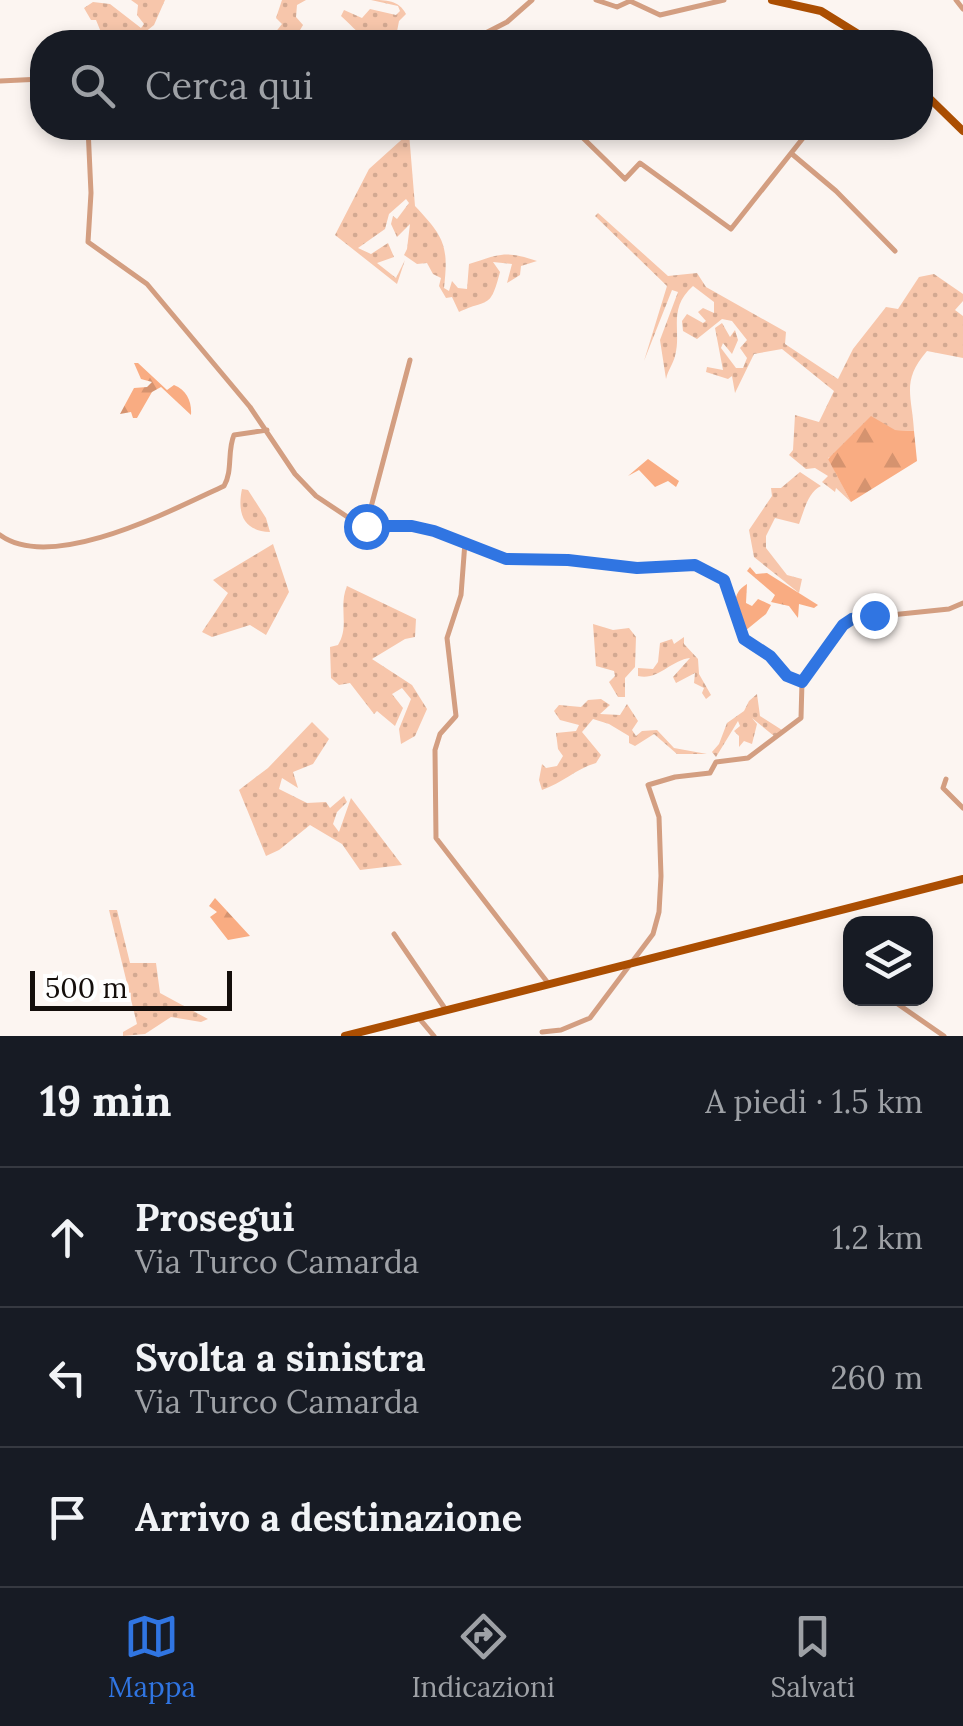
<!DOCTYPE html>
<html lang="it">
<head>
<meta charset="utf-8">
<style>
  body { margin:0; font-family:Lora,serif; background:#20242c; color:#f1f3f6 }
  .controls { position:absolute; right:30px; bottom:30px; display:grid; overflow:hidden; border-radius:20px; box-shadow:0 5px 15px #0003 }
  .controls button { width:90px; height:90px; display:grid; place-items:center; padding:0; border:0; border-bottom:2px solid #363941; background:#171b24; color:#f1f3f6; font:50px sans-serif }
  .scale { position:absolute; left:30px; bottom:25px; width:202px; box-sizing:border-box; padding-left:10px; border:5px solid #140e0b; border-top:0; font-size:28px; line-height:35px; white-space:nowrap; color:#140e0b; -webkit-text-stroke:8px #fff; paint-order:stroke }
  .stop { position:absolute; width:30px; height:30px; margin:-22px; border:8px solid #3075e2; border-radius:50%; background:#fff }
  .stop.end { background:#3075e2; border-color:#fff; box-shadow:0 2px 10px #0008 }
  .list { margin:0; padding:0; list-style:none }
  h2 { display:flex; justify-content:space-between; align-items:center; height:130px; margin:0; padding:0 40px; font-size:42px }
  h2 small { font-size:32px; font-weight:400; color:#9ea1a6 }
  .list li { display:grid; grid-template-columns:65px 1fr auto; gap:30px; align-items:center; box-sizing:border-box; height:140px; padding:0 40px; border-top:2px solid #363941 }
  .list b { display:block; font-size:38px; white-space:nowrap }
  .list p { margin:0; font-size:32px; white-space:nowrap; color:#9ea1a6 }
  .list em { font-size:32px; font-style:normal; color:#9ea1a6 }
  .icon { flex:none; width:55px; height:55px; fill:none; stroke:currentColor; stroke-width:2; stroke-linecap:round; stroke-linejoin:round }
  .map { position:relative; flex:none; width:963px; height:1036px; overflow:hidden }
  .search { position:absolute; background:#171b24; box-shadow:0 5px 15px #0003; left:30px; right:30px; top:30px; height:110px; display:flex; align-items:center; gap:25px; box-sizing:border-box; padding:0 35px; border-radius:40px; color:#9ea1a6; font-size:38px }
  .sheet { height:550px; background:#171b24 }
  nav { display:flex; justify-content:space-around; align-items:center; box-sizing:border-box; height:140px; border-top:2px solid #363941; background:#171b24; font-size:28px; color:#9ea1a6 }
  nav a { display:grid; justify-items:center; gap:5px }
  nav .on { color:#3075e2 }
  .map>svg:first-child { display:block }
  .grass { fill:url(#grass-dots) }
  .forest { fill:url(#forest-firs) }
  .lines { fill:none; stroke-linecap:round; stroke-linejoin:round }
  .minor { stroke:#d39e81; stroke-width:5 }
  .major { stroke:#ab4e02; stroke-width:8 }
  .route { stroke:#3075e2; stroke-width:12 }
</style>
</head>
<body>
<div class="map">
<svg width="963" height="1036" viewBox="0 0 963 1036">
  <defs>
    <pattern id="grass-dots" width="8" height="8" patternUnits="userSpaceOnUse" patternTransform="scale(2.5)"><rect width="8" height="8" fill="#f7c6ab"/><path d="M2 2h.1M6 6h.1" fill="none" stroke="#d3a992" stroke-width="1.8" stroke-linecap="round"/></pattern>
    <pattern id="forest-firs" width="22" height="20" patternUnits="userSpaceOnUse" patternTransform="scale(2.5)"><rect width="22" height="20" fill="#f9ac82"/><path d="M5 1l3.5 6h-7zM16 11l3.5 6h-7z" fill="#d5936f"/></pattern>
  </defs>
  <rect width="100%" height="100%" fill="#fcf5f1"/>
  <path class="grass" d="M131 0H165L154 25 144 33 142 42H105L96 20H91L84 8 93 2 110 4 141 28 144 24 137 15 138 5Z
    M282 0H306L297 5 296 17 303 25 293 42 270 39 282 24 276 18Z
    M371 0C386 0 399 0 406 14L399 21 395 42C363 43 362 35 341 16L344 10 362 18 370 9 396 15 400 11 398 6Z
    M409 133 415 206C444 237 449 245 444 288L449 291 452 281 458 288 467 289 469 264C500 254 505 250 537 261L521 266 520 275 507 283 512 264 493 262 500 272C490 310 489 298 459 312L452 297 446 298 439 286 441 278 433 274 427 263 417 264 404 255 407 249 410 224 397 237 391 224 393 216 397 219 409 203 406 199 389 214 385 229 358 248 371 254 388 243 394 257 377 263 396 278 405 260 397 284 335 235 369 169Z
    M598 213 668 276 697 273 706 287 786 332 785 344 838 379 853 349 886 307 898 309 919 277 934 274 963 294V301L955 310 963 316V358L927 351C901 381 912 395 914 431L895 430 828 458 851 502 836 488 835 492 822 482 828 476 815 468 806 469 789 455 793 450 795 415 819 422 834 391 782 349 754 354 735 393 732 376 728 379 706 372 707 367 723 370 715 328 722 323 730 337 735 330 738 340 732 354 723 343 721 348 736 368H743L747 358 740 348 747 340 732 321 722 319 697 339 683 331 682 321 687 314 703 323 706 321 698 312 703 308 714 313V302L693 286C667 309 682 331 675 356 673 364 668 370 666 379L660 340 678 292 672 290 644 361 667 286 595 216Z
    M800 472 821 486C808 492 804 511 799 524L775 518 766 536V548L787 575 802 579 799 593 754 557 749 530 772 496 771 488H781Z
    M242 489 248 490 266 518 270 532C243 531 237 513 242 489Z
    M273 544 289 592 266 635 250 625 212 637 202 632 228 593 213 580Z
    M347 586 416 619 415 637 405 639 372 659 412 685 427 709 415 736 401 744 399 729 411 699 402 688 392 694 403 708 395 726 377 711 374 714 350 683 339 685 331 678 330 647 338 645C350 626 338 607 347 586Z
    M593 624 613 630 629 628 636 637 635 667 625 678V697H618L609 682 615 676 614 671 596 666Z
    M684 637V644L698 659 699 674 711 695 706 699 702 693 704 688 694 683 695 673 676 683 673 677 690 658C671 660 658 681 638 676V668L653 669 658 662 660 643 672 639 674 644Z
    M757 694 760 716 782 730 774 736 752 718 757 724 752 744 744 741 739 747V736L734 731 740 726 738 721 716 757 712 752 719 744 727 723 744 711 749 701Z
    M601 699 610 705 600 714 620 715 627 704 638 721 632 730 636 736 642 731 657 730 674 748 707 754H677L654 734 635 746 629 743V736L609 724 593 719 582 732 601 755 596 763C576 769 562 783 542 790L539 780 542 764 546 768 557 766 563 756 558 749 556 733 576 731 579 725 560 720 554 711 559 705 581 707 588 700Z
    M312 722 329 739 313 764 293 772 298 788 282 778 279 789 307 803 326 802 330 808 344 796 347 802 337 812 333 824 339 832 351 798 402 865 360 870 342 844 310 825 279 850 266 856 239 790 268 768Z
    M109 910H117L130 963H156L160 993 208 1019 201 1022 171 1017 145 1034 123 1036V1032L137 1024Z"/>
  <path class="forest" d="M134 363H138L167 390 174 385C187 390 192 402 191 415L161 387 152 392 137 418H133L131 412 120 414 134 388 147 387 152 382 141 379Z
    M871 416 895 430 914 431 917 461 851 502 828 459Z
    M648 459 679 481 676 487 668 481 655 487 639 470 628 476Z
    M750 567 756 574 767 573 818 605 814 608 799 604 798 618 789 606 771 602 775 595 747 571Z
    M747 584 746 603 752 606 758 599 771 605 766 614 745 631C738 613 727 596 747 584Z
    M215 898 250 936 228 940 210 917 217 912 209 906Z"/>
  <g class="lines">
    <path class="minor" d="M596 0 617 7 630 1 660 15 724 0
      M956 0 963 9
      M468 42 507 22 532 0
      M843 42 854 32
      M0 81 42 79
      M88 128 91 193 88 242 147 284 250 407 295 474 316 496 361 526H412L435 531 506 559H568L637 568 690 565 724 580 744 639 770 656 787 676 802 682 807 679 834 635 852 619 949 609 963 603
      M592 128 582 137 625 179 640 163 731 229 811 128
      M792 154 836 191 895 251
      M366 526 410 360
      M0 535C52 573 172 510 224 486 233 471 227 451 234 435L267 430
      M465 542 461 595 447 638 456 716 440 734 435 750 436 838 548 983
      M946 779 943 788 963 808
      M394 934 446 1010
      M892 1000 944 1036
      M418 1017 434 1036
      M542 1032 561 1030 590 1018 653 934 659 912 661 876 659 817 648 785 675 777 710 773 716 762 748 758 801 718 802 682"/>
    <path class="major" d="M772 0 821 11 871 42
      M920 89 963 131
      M345 1036 963 879"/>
  </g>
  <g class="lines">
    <path class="route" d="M366 526H412L434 531 506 559 568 560 637 568 695 565 724 580 744 639 770 656 787 676 802 682 843 625 852 619 874 615"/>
  </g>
</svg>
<div class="controls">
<button><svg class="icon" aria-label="layers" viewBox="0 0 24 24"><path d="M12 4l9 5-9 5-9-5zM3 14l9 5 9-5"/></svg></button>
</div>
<div class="scale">500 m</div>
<div class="stop" style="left:366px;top:526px"></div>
<div class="stop end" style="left:874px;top:615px"></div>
<div class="search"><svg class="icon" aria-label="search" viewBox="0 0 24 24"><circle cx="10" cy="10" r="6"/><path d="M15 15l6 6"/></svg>Cerca qui</div>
</div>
<section class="sheet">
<h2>19 min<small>A piedi · 1.5 km</small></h2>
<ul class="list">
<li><svg class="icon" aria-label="ahead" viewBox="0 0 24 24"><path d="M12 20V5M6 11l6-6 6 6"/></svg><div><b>Prosegui</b><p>Via Turco Camarda</p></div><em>1.2 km</em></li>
<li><svg class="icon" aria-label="left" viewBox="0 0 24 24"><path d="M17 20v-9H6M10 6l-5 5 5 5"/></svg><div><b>Svolta a sinistra</b><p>Via Turco Camarda</p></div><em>260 m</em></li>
<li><svg class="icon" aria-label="arrive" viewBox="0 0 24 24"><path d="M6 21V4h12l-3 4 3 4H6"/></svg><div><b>Arrivo a destinazione</b></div></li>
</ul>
</section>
<nav>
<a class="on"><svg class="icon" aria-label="map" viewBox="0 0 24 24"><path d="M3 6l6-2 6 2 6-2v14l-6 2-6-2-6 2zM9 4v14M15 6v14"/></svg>Mappa</a>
<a><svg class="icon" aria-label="directions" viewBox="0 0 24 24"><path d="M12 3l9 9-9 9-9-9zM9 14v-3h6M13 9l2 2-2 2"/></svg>Indicazioni</a>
<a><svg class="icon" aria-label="saved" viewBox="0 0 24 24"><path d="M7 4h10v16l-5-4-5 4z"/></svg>Salvati</a>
</nav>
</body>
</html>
